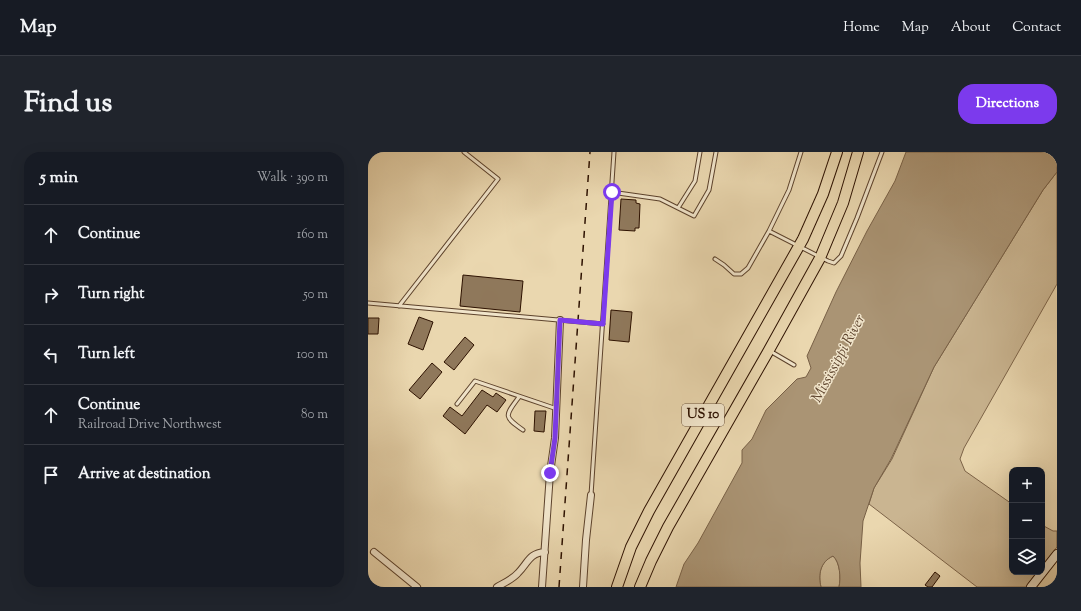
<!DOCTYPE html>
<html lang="en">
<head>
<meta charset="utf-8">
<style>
  body { margin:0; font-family:"Sorts Mill Goudy",serif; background:#20242c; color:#f1f3f6 }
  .controls { position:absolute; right:12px; bottom:12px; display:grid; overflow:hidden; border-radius:8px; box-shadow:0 4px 16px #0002 }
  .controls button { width:36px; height:36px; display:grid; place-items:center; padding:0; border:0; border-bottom:1px solid #363941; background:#171b24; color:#f1f3f6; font:20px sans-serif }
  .stop { position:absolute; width:12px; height:12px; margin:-9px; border:3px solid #7c3aed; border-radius:50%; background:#fff }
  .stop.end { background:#7c3aed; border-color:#fff; box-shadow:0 1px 4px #0008 }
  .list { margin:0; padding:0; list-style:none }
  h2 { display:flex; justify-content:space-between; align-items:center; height:52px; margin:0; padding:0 16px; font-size:17px }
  h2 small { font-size:13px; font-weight:400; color:#9ea1a6 }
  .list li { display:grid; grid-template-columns:26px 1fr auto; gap:12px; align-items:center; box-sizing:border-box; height:60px; padding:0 16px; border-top:1px solid #363941 }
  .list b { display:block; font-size:15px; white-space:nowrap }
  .list p { margin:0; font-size:13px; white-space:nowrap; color:#9ea1a6 }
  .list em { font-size:13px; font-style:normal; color:#9ea1a6 }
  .icon { flex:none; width:22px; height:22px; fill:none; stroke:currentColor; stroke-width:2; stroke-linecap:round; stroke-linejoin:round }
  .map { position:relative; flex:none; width:689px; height:435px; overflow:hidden; border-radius:16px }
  header { display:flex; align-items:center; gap:24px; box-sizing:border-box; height:56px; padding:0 20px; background:#171b24; border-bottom:1px solid #363941 }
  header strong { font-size:19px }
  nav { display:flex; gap:22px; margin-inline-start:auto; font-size:14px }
  .intro { display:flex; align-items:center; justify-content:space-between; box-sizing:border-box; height:96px; padding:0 24px }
  h1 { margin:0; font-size:28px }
  .button { padding:10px 18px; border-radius:16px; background:#7c3aed; color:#fff; font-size:14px; font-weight:700 }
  main { display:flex; gap:24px; padding:0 24px }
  aside { flex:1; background:#171b24; border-radius:16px; box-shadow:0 4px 16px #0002 }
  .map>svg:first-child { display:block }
  .green { fill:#cab591; stroke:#7c6348 }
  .water { fill:#aa9474; stroke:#786046 }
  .building { fill:#8f785b; stroke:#2d1100 }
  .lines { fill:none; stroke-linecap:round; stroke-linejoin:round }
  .service-casing { stroke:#5c422c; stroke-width:5 }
  .minor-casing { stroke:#5c422c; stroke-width:8 }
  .secondary-casing { stroke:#2d1100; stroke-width:10 }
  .trunk-casing { stroke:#2d1100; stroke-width:12 }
  .service { stroke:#f1e5cb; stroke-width:3 }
  .minor { stroke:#f1e5cb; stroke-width:6 }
  .secondary { stroke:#f1e5cb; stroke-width:8 }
  .trunk { stroke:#ead7af; stroke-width:10 }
  .rail { stroke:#2d1100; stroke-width:1.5; stroke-dasharray:7 7; stroke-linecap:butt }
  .route { stroke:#7c3aed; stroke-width:5 }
  .labels { text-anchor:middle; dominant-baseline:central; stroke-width:3; stroke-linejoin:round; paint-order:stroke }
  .shield { fill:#f1e5cb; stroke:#68513d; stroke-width:1 }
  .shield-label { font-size:13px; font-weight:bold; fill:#2d1100 }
  .water-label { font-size:15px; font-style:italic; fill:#5f452e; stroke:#f1e5cb }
</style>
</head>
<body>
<header>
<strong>Map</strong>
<nav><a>Home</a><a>Map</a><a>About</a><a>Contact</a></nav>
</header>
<div class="intro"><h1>Find us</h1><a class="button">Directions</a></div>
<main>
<aside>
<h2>5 min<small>Walk · 390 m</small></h2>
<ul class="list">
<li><svg class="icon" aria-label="ahead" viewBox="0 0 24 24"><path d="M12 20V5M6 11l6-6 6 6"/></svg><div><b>Continue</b></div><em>160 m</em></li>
<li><svg class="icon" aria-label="right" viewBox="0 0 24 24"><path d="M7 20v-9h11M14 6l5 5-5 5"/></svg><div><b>Turn right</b></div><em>50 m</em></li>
<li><svg class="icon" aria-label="left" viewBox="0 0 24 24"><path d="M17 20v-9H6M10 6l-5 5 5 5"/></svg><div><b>Turn left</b></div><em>100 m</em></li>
<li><svg class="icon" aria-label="ahead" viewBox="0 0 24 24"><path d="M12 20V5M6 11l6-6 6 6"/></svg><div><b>Continue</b><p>Railroad Drive Northwest</p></div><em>80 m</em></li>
<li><svg class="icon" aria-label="arrive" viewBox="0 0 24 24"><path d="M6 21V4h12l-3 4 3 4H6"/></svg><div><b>Arrive at destination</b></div></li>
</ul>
</aside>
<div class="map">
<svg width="689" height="435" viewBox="0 0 689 435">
  <rect width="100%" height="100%" fill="#ead7af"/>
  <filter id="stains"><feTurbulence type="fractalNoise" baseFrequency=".005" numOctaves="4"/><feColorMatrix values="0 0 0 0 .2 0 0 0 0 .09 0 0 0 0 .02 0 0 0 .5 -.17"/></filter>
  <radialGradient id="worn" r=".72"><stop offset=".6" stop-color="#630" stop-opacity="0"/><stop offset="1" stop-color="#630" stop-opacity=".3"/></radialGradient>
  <path class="green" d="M689 20V132L596 296 592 307 597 319 644 352V420H669L658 435H609L501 352 506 336 524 307 566 215 675 38Z
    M674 373 685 379H689V395L674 414Z
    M465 404C472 410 473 426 471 435H453C450 422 452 410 465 404Z"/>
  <path class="water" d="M538 0H689V20L675 38 566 215 523 307 506 336 495 369 492 411 493 435H471C473 426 472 410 465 404 452 410 450 423 453 435H308L316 412 330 391 374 311V298L384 287 398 258 429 227 438 225 443 216 439 204 468 140 499 79 527 29Z"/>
  <path class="building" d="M253 47 268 48V51L272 52 271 76H267V79L251 78Z
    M95 123 155 129 152 160 92 154Z
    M243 158 264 160 261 190 241 188Z
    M51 165 65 170 55 198 40 192Z
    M0 166H11L10 182H0Z
    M97 185 106 193 86 218 76 210Z
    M64 211 74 220 52 247 41 238Z
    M114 238 125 245 128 241 138 248 129 260 119 253 97 282 75 264 82 255 94 264Z
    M167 259H178L176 280 166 279Z
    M567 420 572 424 564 435H560L557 433Z"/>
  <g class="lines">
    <defs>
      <path id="service" d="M243 40 292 47 326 64 341 38 348 0
        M310 56 327 29 332 0
        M401 79 460 109 466 111 473 104 489 66 514 0
        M347 107 356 113 366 122H373L380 116 401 79 421 38 433 0
        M0 151 235 172
        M31 154 130 27 96 0
        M402 199 426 213
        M151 245C137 264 135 264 155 278
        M89 252 107 229 189 257
        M223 343 246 0"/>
      <path id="minor" d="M6 400 49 435
        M129 435C136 431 145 427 150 421 160 411 161 401 177 400
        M174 435 182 321 187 286 192 168
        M215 435 218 388 223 343"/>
      <path id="secondary" d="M663 435 689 402"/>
      <path id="trunk" d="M249 435 263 395 281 359 435 87 455 42 469 0
        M272 435 283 409 300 375 401 198 452 106 475 51 490 0"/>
    </defs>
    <use href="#service" class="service-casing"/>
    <use href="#minor" class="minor-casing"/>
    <use href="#secondary" class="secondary-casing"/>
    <use href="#trunk" class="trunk-casing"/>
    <use href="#service" class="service"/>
    <use href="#minor" class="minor"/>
    <use href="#secondary" class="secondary"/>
    <use href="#trunk" class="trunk"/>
    <path class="rail" d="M191 435 222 0"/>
  </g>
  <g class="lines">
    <path class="route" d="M182 321 187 286 192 168 235 172 244 40"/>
  </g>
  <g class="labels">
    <rect class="shield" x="314" y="252" width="42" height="22" rx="3"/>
    <g class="shield-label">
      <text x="335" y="263">US 10</text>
    </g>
    <g class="water-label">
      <text transform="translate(471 207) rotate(-62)">Mississippi River</text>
    </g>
  </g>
  <rect width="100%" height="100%" filter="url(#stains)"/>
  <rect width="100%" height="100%" fill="url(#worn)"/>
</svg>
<div class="controls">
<button>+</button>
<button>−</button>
<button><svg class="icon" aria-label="layers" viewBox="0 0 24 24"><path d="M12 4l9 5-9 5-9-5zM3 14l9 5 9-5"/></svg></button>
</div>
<div class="stop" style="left:244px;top:40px"></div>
<div class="stop end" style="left:182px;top:321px"></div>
</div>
</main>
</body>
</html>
